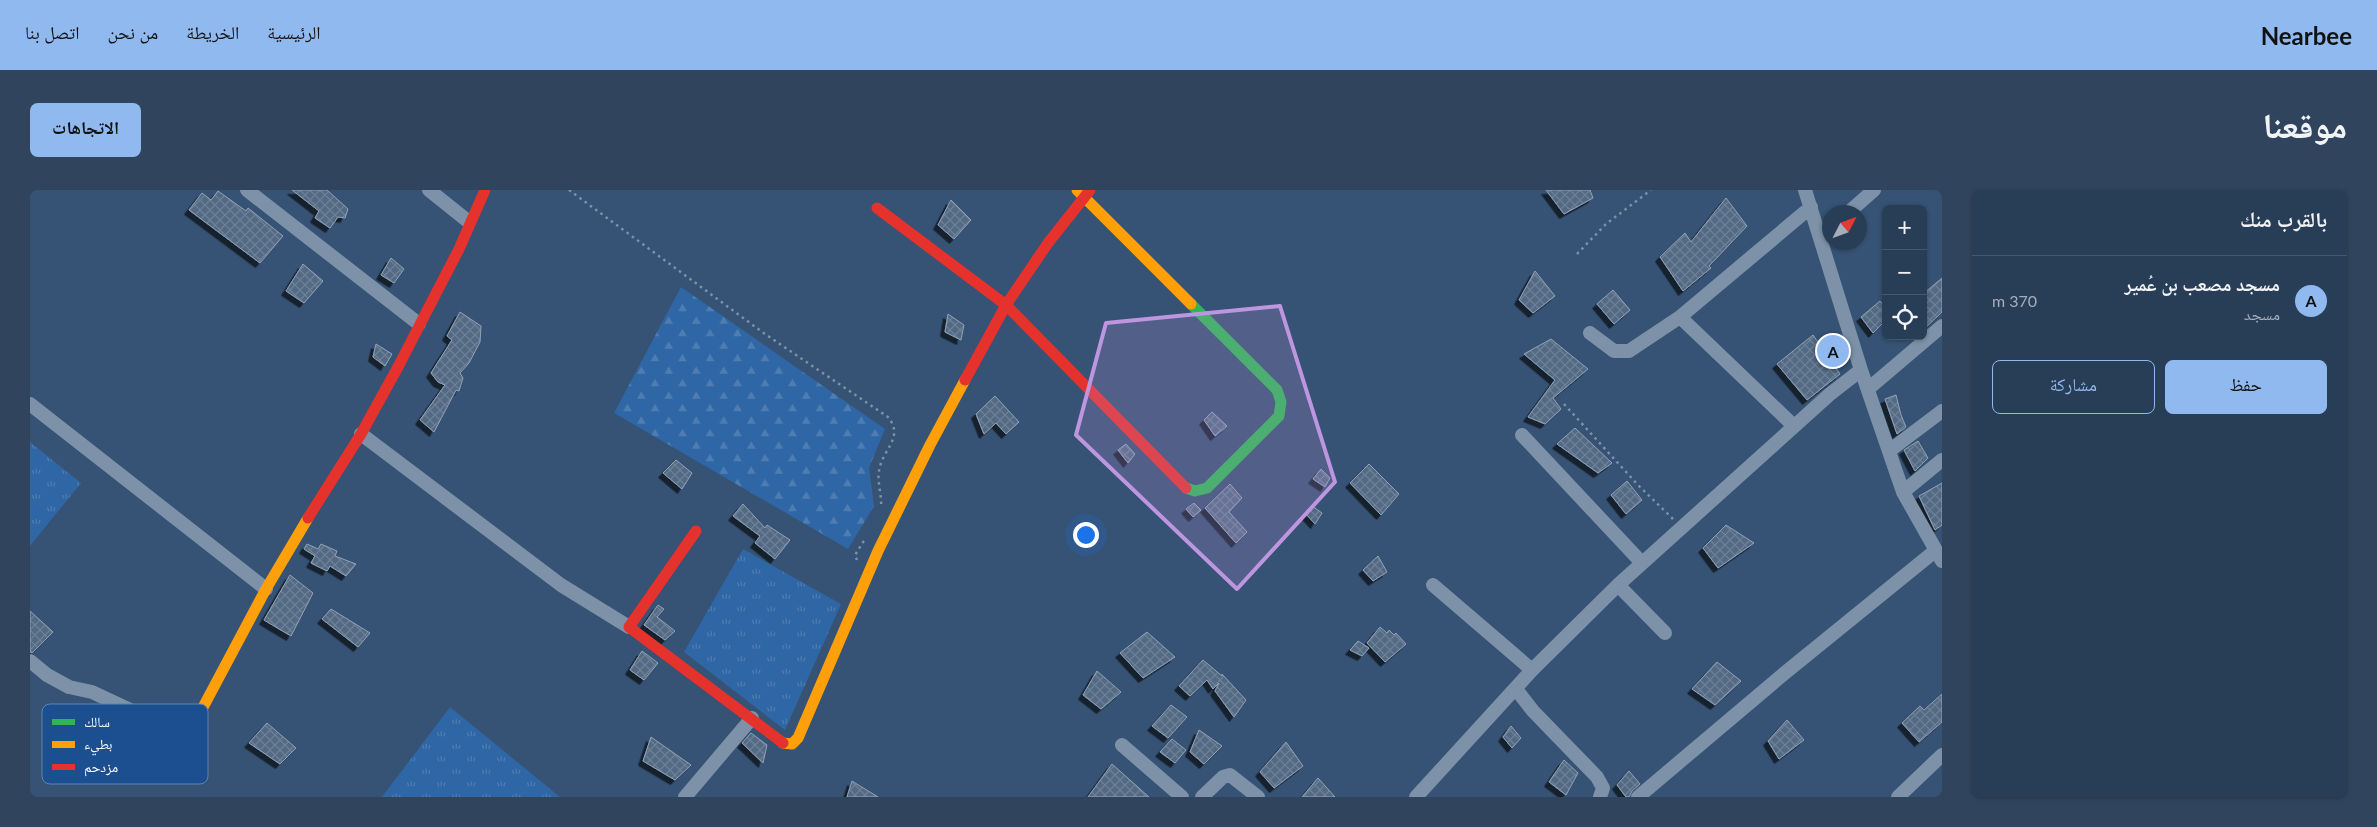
<!DOCTYPE html>
<html lang="ar">
<head>
<meta charset="utf-8">
<style>
  body { margin:0; font-family:Lato,"Noto Naskh Arabic",sans-serif; background:#30455d; color:#f1f3f6; direction:rtl }
  .controls { position:absolute; right:15px; top:15px; display:grid; overflow:hidden; border-radius:8px; box-shadow:0 1px 4px #0004 }
  .controls button { width:45px; height:45px; display:grid; place-items:center; padding:0; border:0; border-bottom:1px solid #44576d; background:#283e57; color:#f1f3f6; font:25px sans-serif }
  .compass { position:absolute; left:1792px; top:15px; width:45px; height:45px; border-radius:50%; background:#283e57; box-shadow:0 1px 4px #0004; rotate:48deg }
  .you { position:absolute; left:1055px; top:344px; width:18px; height:18px; margin:-12px; border:4px solid #fff; border-radius:50%; background:#1a73e8; box-shadow:0 0 0 8px #1a73e833 }
  .badge { display:grid; place-items:center; width:32px; height:32px; border-radius:50%; background:#90b9f0; color:#111; font-size:16px; font-weight:700 }
  .pin { position:absolute; translate:-50% -50%; border:2px solid #fff; box-shadow:0 1px 5px #0006 }
  .list { margin:0; padding:0; list-style:none }
  h2 { display:flex; justify-content:space-between; align-items:center; height:65px; margin:0; padding:0 20px; font-size:21px }
  h2 small { font-size:16px; font-weight:400; color:#a5aeba }
  .list li { display:grid; grid-template-columns:32px 1fr auto; gap:15px; align-items:center; box-sizing:border-box; height:90px; padding:0 20px; border-top:1px solid #44576d }
  .list b { display:block; font-size:19px; white-space:nowrap }
  .list p { margin:0; font-size:16px; white-space:nowrap; color:#a5aeba }
  .list em { font-size:16px; font-style:normal; color:#a5aeba }
  .actions { display:flex; gap:10px; padding:15px 20px }
  .actions a { flex:1; padding:11px 0; border:1px solid #90b9f0; border-radius:8px; text-align:center; font-size:18px; color:#90b9f0 }
  .actions .main { background:#90b9f0; color:#111 }
  .icon { flex:none; width:28px; height:28px; fill:none; stroke:currentColor; stroke-width:2; stroke-linecap:round; stroke-linejoin:round }
  .map { position:relative; flex:none; width:1912px; height:607px; overflow:hidden; direction:ltr; border-radius:8px }
  header { display:flex; align-items:center; gap:30px; box-sizing:border-box; height:70px; padding:0 25px; background:#90b9f0; color:#111 }
  header strong { font-size:24px }
  nav { display:flex; gap:28px; margin-inline-start:auto; font-size:18px }
  .intro { display:flex; align-items:center; justify-content:space-between; box-sizing:border-box; height:120px; padding:0 30px }
  h1 { margin:0; font-size:35px }
  .button { padding:12px 22px; border-radius:8px; background:#90b9f0; color:#111; font-size:18px; font-weight:700 }
  main { display:flex; gap:30px; padding:0 30px }
  aside { flex:1; background:#283e57; border-radius:8px; box-shadow:0 1px 4px #0004 }
  .map>svg:first-child { display:block }
  .grass { fill:url(#grass-tufts) }
  .forest { fill:url(#forest-firs) }
  .building { fill:url(#building-cross-hatch); stroke:#92a2b6; filter:url(#shadow) }
  .lines { fill:none; stroke-linecap:round; stroke-linejoin:round }
  .path { stroke:#7d92a8; stroke-width:2.5; stroke-dasharray:2.5 4; stroke-linecap:butt }
  .street { stroke:#7d92a8; stroke-width:14 }
  .fast { stroke:#30b455; stroke-width:11 }
  .slow { stroke:#ff9f0a; stroke-width:11 }
  .jam { stroke:#e5322d; stroke-width:11 }
  .marked { fill:#bd96df; fill-opacity:0.2; stroke:#bd96df; stroke-width:4; stroke-linejoin:round }
  .key { fill:#1b4f8f; stroke:#5f84b1; stroke-width:1 }
  .key-label { font-size:14px; fill:#fff }
</style>
</head>
<body>
<header>
<strong>Nearbee</strong>
<nav><a>الرئيسية</a><a>الخريطة</a><a>من نحن</a><a>اتصل بنا</a></nav>
</header>
<div class="intro"><h1>موقعنا</h1><a class="button">الاتجاهات</a></div>
<main>
<aside>
<h2>بالقرب منك<small></small></h2>
<ul class="list">
<li><span class="badge">A</span><div><b>مسجد مصعب بن عُمير</b><p>مسجد</p></div><em>370 m</em></li>
</ul>
<div class="actions"><a class="main">حفظ</a><a>مشاركة</a></div>
</aside>
<div class="map">
<svg width="1912" height="607" viewBox="0 0 1912 607">
  <defs>
    <pattern id="grass-tufts" width="24" height="20" patternUnits="userSpaceOnUse" patternTransform="scale(1.25)"><rect width="24" height="20" fill="#2f66a5"/><path d="M3 7l-1-3M5 7V3M7 7l1-3M15 17l-1-3M17 17v-4M19 17l1-3" fill="none" stroke="#4e7db2"/></pattern>
    <pattern id="forest-firs" width="22" height="20" patternUnits="userSpaceOnUse" patternTransform="scale(1.25)"><rect width="22" height="20" fill="#2f66a5"/><path d="M5 1l3.5 6h-7zM16 11l3.5 6h-7z" fill="#4e7db2"/></pattern>
    <pattern id="building-cross-hatch" width="8" height="8" patternUnits="userSpaceOnUse" patternTransform="scale(1.25)"><rect width="8" height="8" fill="#526984"/><path d="M0 0l8 8M0 8l8-8" fill="none" stroke="#6c8096"/></pattern>
    <filter id="shadow"><feDropShadow dx="-4.5" dy="4.5" stdDeviation="0" flood-color="#0009"/></filter>
  </defs>
  <rect width="100%" height="100%" fill="#365274"/>
  <path class="grass" d="M0 252 51 293 0 356Z
    M713 359 811 414 755 540 654 462Z
    M420 517 530 607H352Z"/>
  <path class="forest" d="M651 97 855 239 839 278 844 316 818 359 584 223Z"/>
  <path class="building" d="M262 0H297L318 19 315 28 308 27 300 38 285 28 289 21Z
    M1516 0H1560L1563 8 1534 24Z
    M188 1 216 21 218 18 253 46 230 73 159 20 172 3 181 10Z
    M1696 8 1717 36 1679 76 1681 78 1653 101 1630 67 1655 43 1661 52Z
    M921 10 941 30 924 49 908 35Z
    M361 68 374 79 364 93 351 85Z
    M273 74 293 91 274 113 256 101Z
    M1505 81 1525 106 1503 123 1489 110Z
    M1912 88V122L1893 140V104Z
    M1583 100 1600 120 1584 134 1567 114Z
    M1850 111 1856 118V130L1843 143 1831 127Z
    M430 122 451 136 450 152 439 173 430 183 433 188 429 201 426 200 404 242 390 230 415 195 408 192 401 183 422 150 417 146Z
    M918 124 934 135 931 150 915 142Z
    M1783 145 1810 184 1777 210 1747 174Z
    M1521 149 1558 179 1523 208 1531 219 1515 234 1498 227 1525 190 1494 164Z
    M346 154 362 164 355 176 343 167Z
    M1866 205 1871 225 1876 237 1867 244 1855 209Z
    M965 206 989 232 976 244 966 233 954 244 946 224Z
    M1182 222 1197 236 1185 246 1174 230Z
    M1545 238 1582 273 1568 283 1527 254Z
    M1888 251 1898 268 1885 281 1874 260Z
    M1096 254 1105 264 1098 273 1088 260Z
    M646 270 662 283 652 299 633 283Z
    M1339 274 1369 304 1351 325 1320 293Z
    M1291 279 1300 288 1295 297 1283 289Z
    M1597 291 1612 310 1596 324 1581 305Z
    M1912 293V335L1905 340 1889 306Z
    M1200 294 1212 308 1199 322 1217 342 1206 353 1175 318Z
    M1164 313 1171 320 1163 327 1156 319Z
    M713 314 735 338 737 335 760 350 745 369 725 353 730 346 703 326Z
    M1282 316 1292 323 1285 334 1275 323Z
    M1696 335 1724 353 1688 378 1673 358Z
    M277 354 288 359 291 354 307 361 305 366 326 374 316 386 300 376 297 381 281 373 285 366 274 359Z
    M1348 366 1357 382 1343 391 1333 380Z
    M260 385 283 403 261 446 234 430Z
    M628 415 634 419 627 427 645 441 635 450 614 435Z
    M301 419 340 443 328 457 292 429Z
    M0 421 23 442 2 463 0 462Z
    M1350 437 1357 443 1359 440 1364 445 1366 443 1376 454 1355 472 1337 453Z
    M1117 442 1145 467 1113 488 1090 463Z
    M1328 451 1339 458 1332 466 1320 460Z
    M612 461 628 473 614 490 600 480Z
    M1173 470 1192 486V484L1216 510 1204 527 1185 501 1189 493 1183 499 1177 490 1160 506 1149 496Z
    M1687 472 1711 491 1685 515 1662 499Z
    M1067 481 1091 502 1071 519 1053 505Z
    M1912 504V532L1889 552 1872 533 1890 516 1894 520Z
    M1141 515 1157 527 1138 548 1122 536Z
    M1757 530 1774 550 1749 569 1738 551Z
    M237 533 266 558 250 574 219 553Z
    M1481 536 1491 548 1482 558 1473 547Z
    M1169 540 1192 556 1174 574 1160 562Z
    M721 543 737 555 733 573 712 553Z
    M621 547 661 575 645 590 613 571Z
    M1142 549 1156 560 1145 573 1130 562Z
    M1256 552 1273 576 1244 598 1230 582Z
    M1534 570 1548 583 1536 605 1519 592Z
    M1082 574 1119 607H1058Z
    M1599 581 1610 594 1602 601 1599 607H1596L1587 595Z
    M1288 588 1305 607H1272Z
    M822 591 848 607H817Z"/>
  <g class="lines">
    <path class="path" d="M539 0 735 144 858 227C875 248 852 259 849 281 847 292 852 305 851 317
      M1547 64 1576 34 1621 0
      M1534 214 1608 295 1643 329
      M827 370 825 365 835 349"/>
    <path class="street" d="M217 0 389 134
      M399 0 439 32
      M1775 0 1831 180 1873 302 1912 371
      M1819 22 1844 0
      M1650 127 1764 236
      M1560 143 1584 161H1599L1650 127 1781 17
      M1838 199 1912 136
      M0 214 236 399
      M331 244 531 395 599 437
      M1492 245 1612 373
      M1859 261 1912 221
      M1873 302 1912 270
      M1403 395 1502 480
      M1588 395 1635 443
      M0 471 17 485 39 497 62 502 158 547
      M1486 499 1503 521 1567 587 1573 598 1570 607
      M1092 555 1152 607
      M655 607 722 528
      M1172 607 1193 587 1200 585 1228 607
      M1386 607 1502 480 1588 395 1800 204 1831 180
      M1608 607 1750 487 1905 361
      M1868 607 1912 565"/>
    <path class="fast" d="M1156 298 1165 301 1177 298 1249 226 1251 212 1247 200 1161 114"/>
    <path class="slow" d="M1047 0 1161 114
      M753 553 762 554 768 548 848 361 900 255 935 190
      M137 585 236 399 278 328"/>
    <path class="jam" d="M847 18 976 115 1156 298
      M935 190 976 115 1018 53 1060 0
      M278 328 331 244 369 175 429 59 455 0
      M666 341 599 437 753 553"/>
  </g>
  <path class="marked" d="M1250 116 1305 292 1207 399 1046 245 1076 133Z"/>
  <rect x="12" y="514" width="166" height="80" rx="8" class="key"/>
  <rect x="22" y="529" width="23" height="6" fill="#30b455"/>
  <rect x="22" y="551" width="23" height="7" fill="#ff9f0a"/>
  <rect x="22" y="574" width="23" height="6" fill="#e5322d"/>
  <g class="key-label">
    <text x="54" y="537">سالك</text>
    <text x="54" y="559">بطيء</text>
    <text x="54" y="582">مزدحم</text>
  </g>
</svg>
<div class="controls">
<button>+</button>
<button>−</button>
<button><svg class="icon" aria-label="locate" viewBox="0 0 24 24"><circle cx="12" cy="12" r="6"/><path d="M12 2v4M12 18v4M2 12h4M18 12h4"/></svg></button>
</div>
<svg class="compass" viewBox="-18 -18 36 36"><path d="M0-13l5 13h-10z" fill="#e53935"/><path d="M0 13l5-13h-10z" fill="#a5aeba"/></svg>
<div class="you"></div>
<div class="pin badge" style="left:1803px;top:161px">A</div>
</div>
</main>
</body>
</html>
